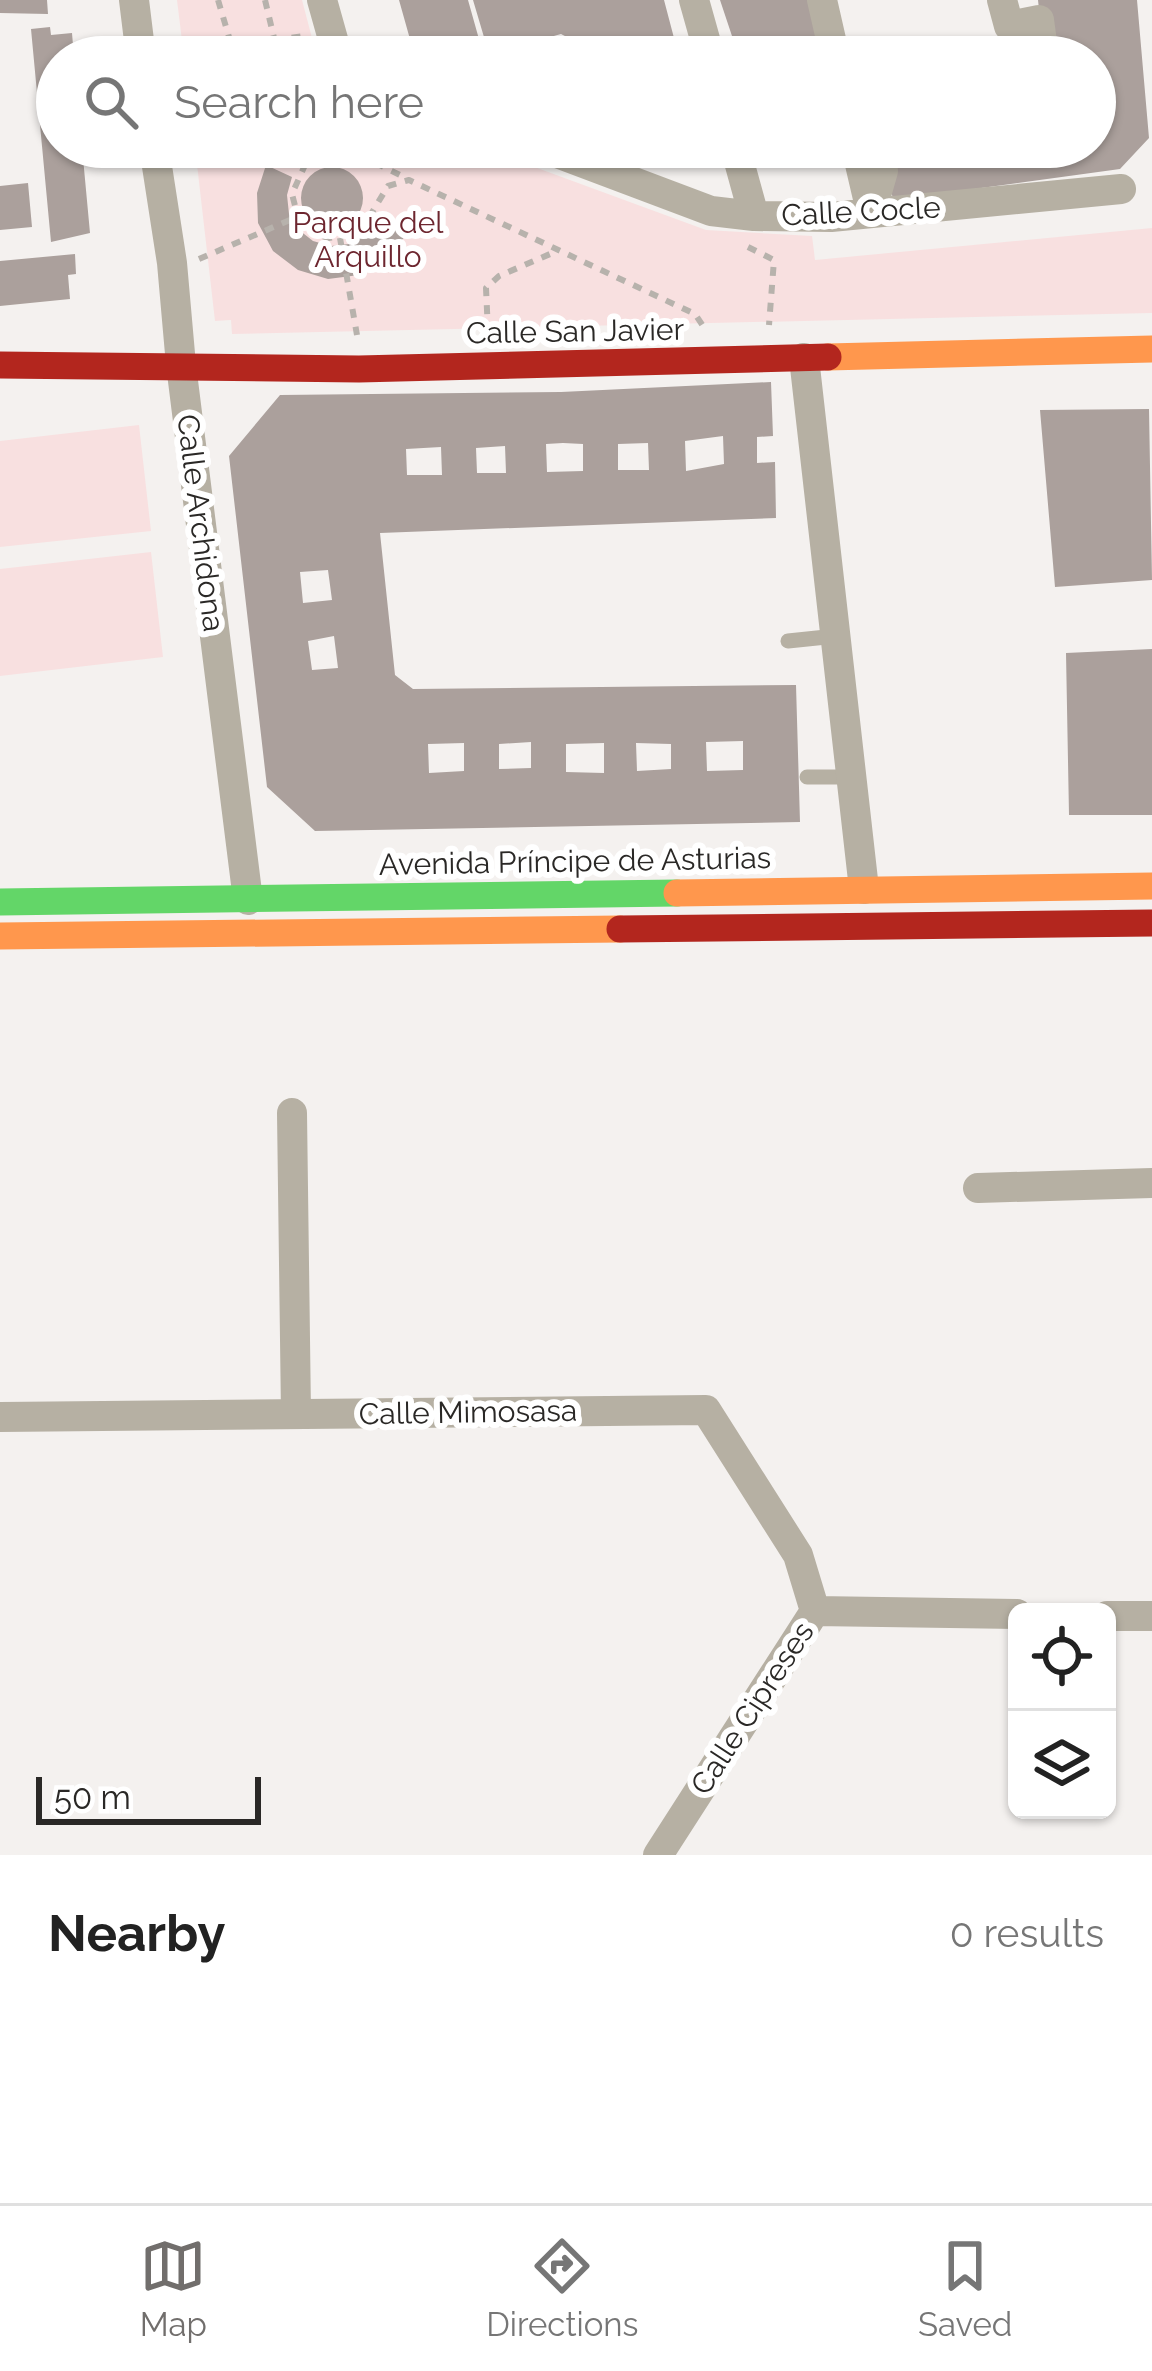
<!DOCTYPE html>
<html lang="en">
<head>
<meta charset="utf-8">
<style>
  body { margin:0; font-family:Raleway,sans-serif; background:#f6f6f6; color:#222 }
  .controls { position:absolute; right:36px; bottom:36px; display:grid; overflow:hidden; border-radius:18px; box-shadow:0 3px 9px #0004 }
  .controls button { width:108px; height:108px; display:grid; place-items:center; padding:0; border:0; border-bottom:3px solid #e0e0e0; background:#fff; color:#222; font:60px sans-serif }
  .scale { position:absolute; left:36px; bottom:30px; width:225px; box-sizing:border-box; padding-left:12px; border:6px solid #2a2826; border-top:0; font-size:33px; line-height:42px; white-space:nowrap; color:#2a2826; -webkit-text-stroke:9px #fff; paint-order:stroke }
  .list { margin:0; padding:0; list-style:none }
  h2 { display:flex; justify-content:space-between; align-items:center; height:156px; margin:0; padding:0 48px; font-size:51px }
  h2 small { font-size:39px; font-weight:400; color:#767676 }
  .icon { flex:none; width:66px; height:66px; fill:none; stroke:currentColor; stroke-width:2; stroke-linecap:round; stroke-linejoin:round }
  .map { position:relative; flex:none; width:1152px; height:1855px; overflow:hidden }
  .search { position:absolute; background:#fff; box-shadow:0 3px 9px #0004; left:36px; right:36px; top:36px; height:132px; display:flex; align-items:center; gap:30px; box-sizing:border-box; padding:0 42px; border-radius:66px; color:#767676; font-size:45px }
  .sheet { height:348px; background:#fff }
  nav { display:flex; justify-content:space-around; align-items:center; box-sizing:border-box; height:168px; border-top:3px solid #e0e0e0; background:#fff; font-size:33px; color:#767676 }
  nav a { display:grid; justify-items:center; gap:6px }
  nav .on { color:#716e6c }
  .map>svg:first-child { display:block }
  .green { fill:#f8e0e0 }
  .building { fill:#aba09c; fill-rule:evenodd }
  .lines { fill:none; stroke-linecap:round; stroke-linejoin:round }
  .path { stroke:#b7b2ac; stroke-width:6; stroke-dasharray:9 9; stroke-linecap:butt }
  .lane { stroke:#b6b0a3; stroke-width:15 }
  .street { stroke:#b6b0a3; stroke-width:30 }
  .fast { stroke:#63d668; stroke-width:27 }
  .slow { stroke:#ff974d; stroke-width:27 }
  .jam { stroke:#b3261e; stroke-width:27 }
  .labels { text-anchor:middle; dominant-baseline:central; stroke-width:12; stroke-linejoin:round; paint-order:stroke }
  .street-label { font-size:30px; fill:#2a2826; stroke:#fff }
  .park-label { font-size:30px; fill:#6d262f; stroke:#fff }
</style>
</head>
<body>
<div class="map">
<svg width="1152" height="1855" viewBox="0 0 1152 1855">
  <rect width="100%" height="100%" fill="#f4f1ef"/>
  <path class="green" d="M177 0H302L317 57H184Z
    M195 147H480L706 230 812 236 815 260 1152 228V313L232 334 231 320 215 321Z
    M139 425 151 531 0 547V441Z
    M151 552 163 657 0 676V569Z"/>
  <path class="building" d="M0 0H47L48 14 0 13Z
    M399 0H468L484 57H415Z
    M473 0H664L679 57H593L590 49 561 34 489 54Z
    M720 0H813L825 57H739Z
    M1038 0H1137L1149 138 1120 169 893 200 883 147H1095V57H1044Z
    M50 27 51 35 72 33 74 57H57V147H82L90 233 51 242 31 29Z
    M266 165 292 177 287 195 289 214 299 230 313 241 331 246 349 244 378 221 406 235 386 260 359 275 328 279 298 270 273 251 258 223 257 193Z
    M301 198a31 31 0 1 1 62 0a31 31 0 1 1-62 0Z
    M28 183 32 227 0 230V186Z
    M75 254 76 274 68 275 70 299 0 306V261Z
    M771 382 773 436 757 437V463L775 462 776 518 380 533 395 675 413 689 796 685 800 822 315 831 267 787 229 456 280 395 561 392ZM723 436 724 464 686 471 685 441ZM563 443 583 444V471L547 472 546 444ZM648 443 649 470H618V444ZM505 446 506 473H477L476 448ZM441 447 442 475H407L406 449ZM328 570 332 600 303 603 300 572ZM334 636 338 668 312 670 308 641ZM743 741V770L707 771 706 742ZM531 742V768L499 769V744ZM464 743V771L429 773 428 744ZM604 743V773L566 772V744ZM636 743 671 744V769L637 771Z
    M1149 409 1152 580 1055 587 1040 410Z
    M1152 649V815H1069L1066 653Z"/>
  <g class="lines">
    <path class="path" d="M218 0 232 47
      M265 0 275 42
      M256 45 266 57
      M167 56 303 36
      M313 147 292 194 298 217 314 234 329 238 353 234 365 224 388 186 409 180 695 314 703 326
      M343 147 406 178
      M340 238 357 335
      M748 247 774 260 769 325
      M199 259 297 217
      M488 332 486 288 499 276 557 251"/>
    <path class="lane" d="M788 641 836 636
      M807 777H851"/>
    <path class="street" d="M134 0 141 57
      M322 0 338 57
      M694 0 710 57
      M822 0 835 57
      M1002 0 1009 26 1039 20 1044 57
      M154 147 172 263 181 365 248 900
      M541 147 711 211 754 216 831 217 1121 189
      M735 147 754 216
      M856 147 870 207
      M871 213 883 171 880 147
      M804 358 864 889
      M292 1113 296 1414
      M978 1188 1152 1183
      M0 1417 706 1410 798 1555 815 1611
      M1107 1616H1152
      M658 1855 815 1611 1017 1614"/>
    <path class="fast" d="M0 902 677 893"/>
    <path class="slow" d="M828 357 1152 349
      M677 893 1152 886
      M0 936 620 929"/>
    <path class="jam" d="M0 365 359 369 828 357
      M620 929 1152 923"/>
  </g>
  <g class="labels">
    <g class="street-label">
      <text transform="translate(861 211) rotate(-3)">Calle Cocle</text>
      <text transform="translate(575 331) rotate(-1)">Calle San Javier</text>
      <text transform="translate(201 523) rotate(83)">Calle Archidona</text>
      <text transform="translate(575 861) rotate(-1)">Avenida Príncipe de Asturias</text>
      <text transform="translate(468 1412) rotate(-1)">Calle Mimosasa</text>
      <text transform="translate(752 1708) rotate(-57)">Calle Cipreses</text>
    </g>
    <g class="park-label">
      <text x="368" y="222">Parque del<tspan x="368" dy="34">Arquillo</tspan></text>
    </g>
  </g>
</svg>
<div class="controls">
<button><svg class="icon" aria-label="locate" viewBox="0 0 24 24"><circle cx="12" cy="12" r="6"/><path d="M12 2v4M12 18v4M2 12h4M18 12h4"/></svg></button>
<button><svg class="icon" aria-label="layers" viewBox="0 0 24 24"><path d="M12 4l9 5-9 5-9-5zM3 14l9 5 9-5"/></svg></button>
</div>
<div class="scale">50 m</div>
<div class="search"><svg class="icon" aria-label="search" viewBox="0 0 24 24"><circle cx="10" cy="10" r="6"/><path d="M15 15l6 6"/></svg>Search here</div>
</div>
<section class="sheet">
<h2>Nearby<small>0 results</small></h2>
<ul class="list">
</ul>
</section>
<nav>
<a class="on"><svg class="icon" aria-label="map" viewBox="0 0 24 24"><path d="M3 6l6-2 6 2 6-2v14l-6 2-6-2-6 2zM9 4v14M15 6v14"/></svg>Map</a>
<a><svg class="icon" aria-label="directions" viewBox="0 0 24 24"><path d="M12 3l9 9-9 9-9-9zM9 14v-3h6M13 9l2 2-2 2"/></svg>Directions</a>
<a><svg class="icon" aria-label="saved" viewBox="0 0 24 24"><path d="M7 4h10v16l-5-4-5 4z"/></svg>Saved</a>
</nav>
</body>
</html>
